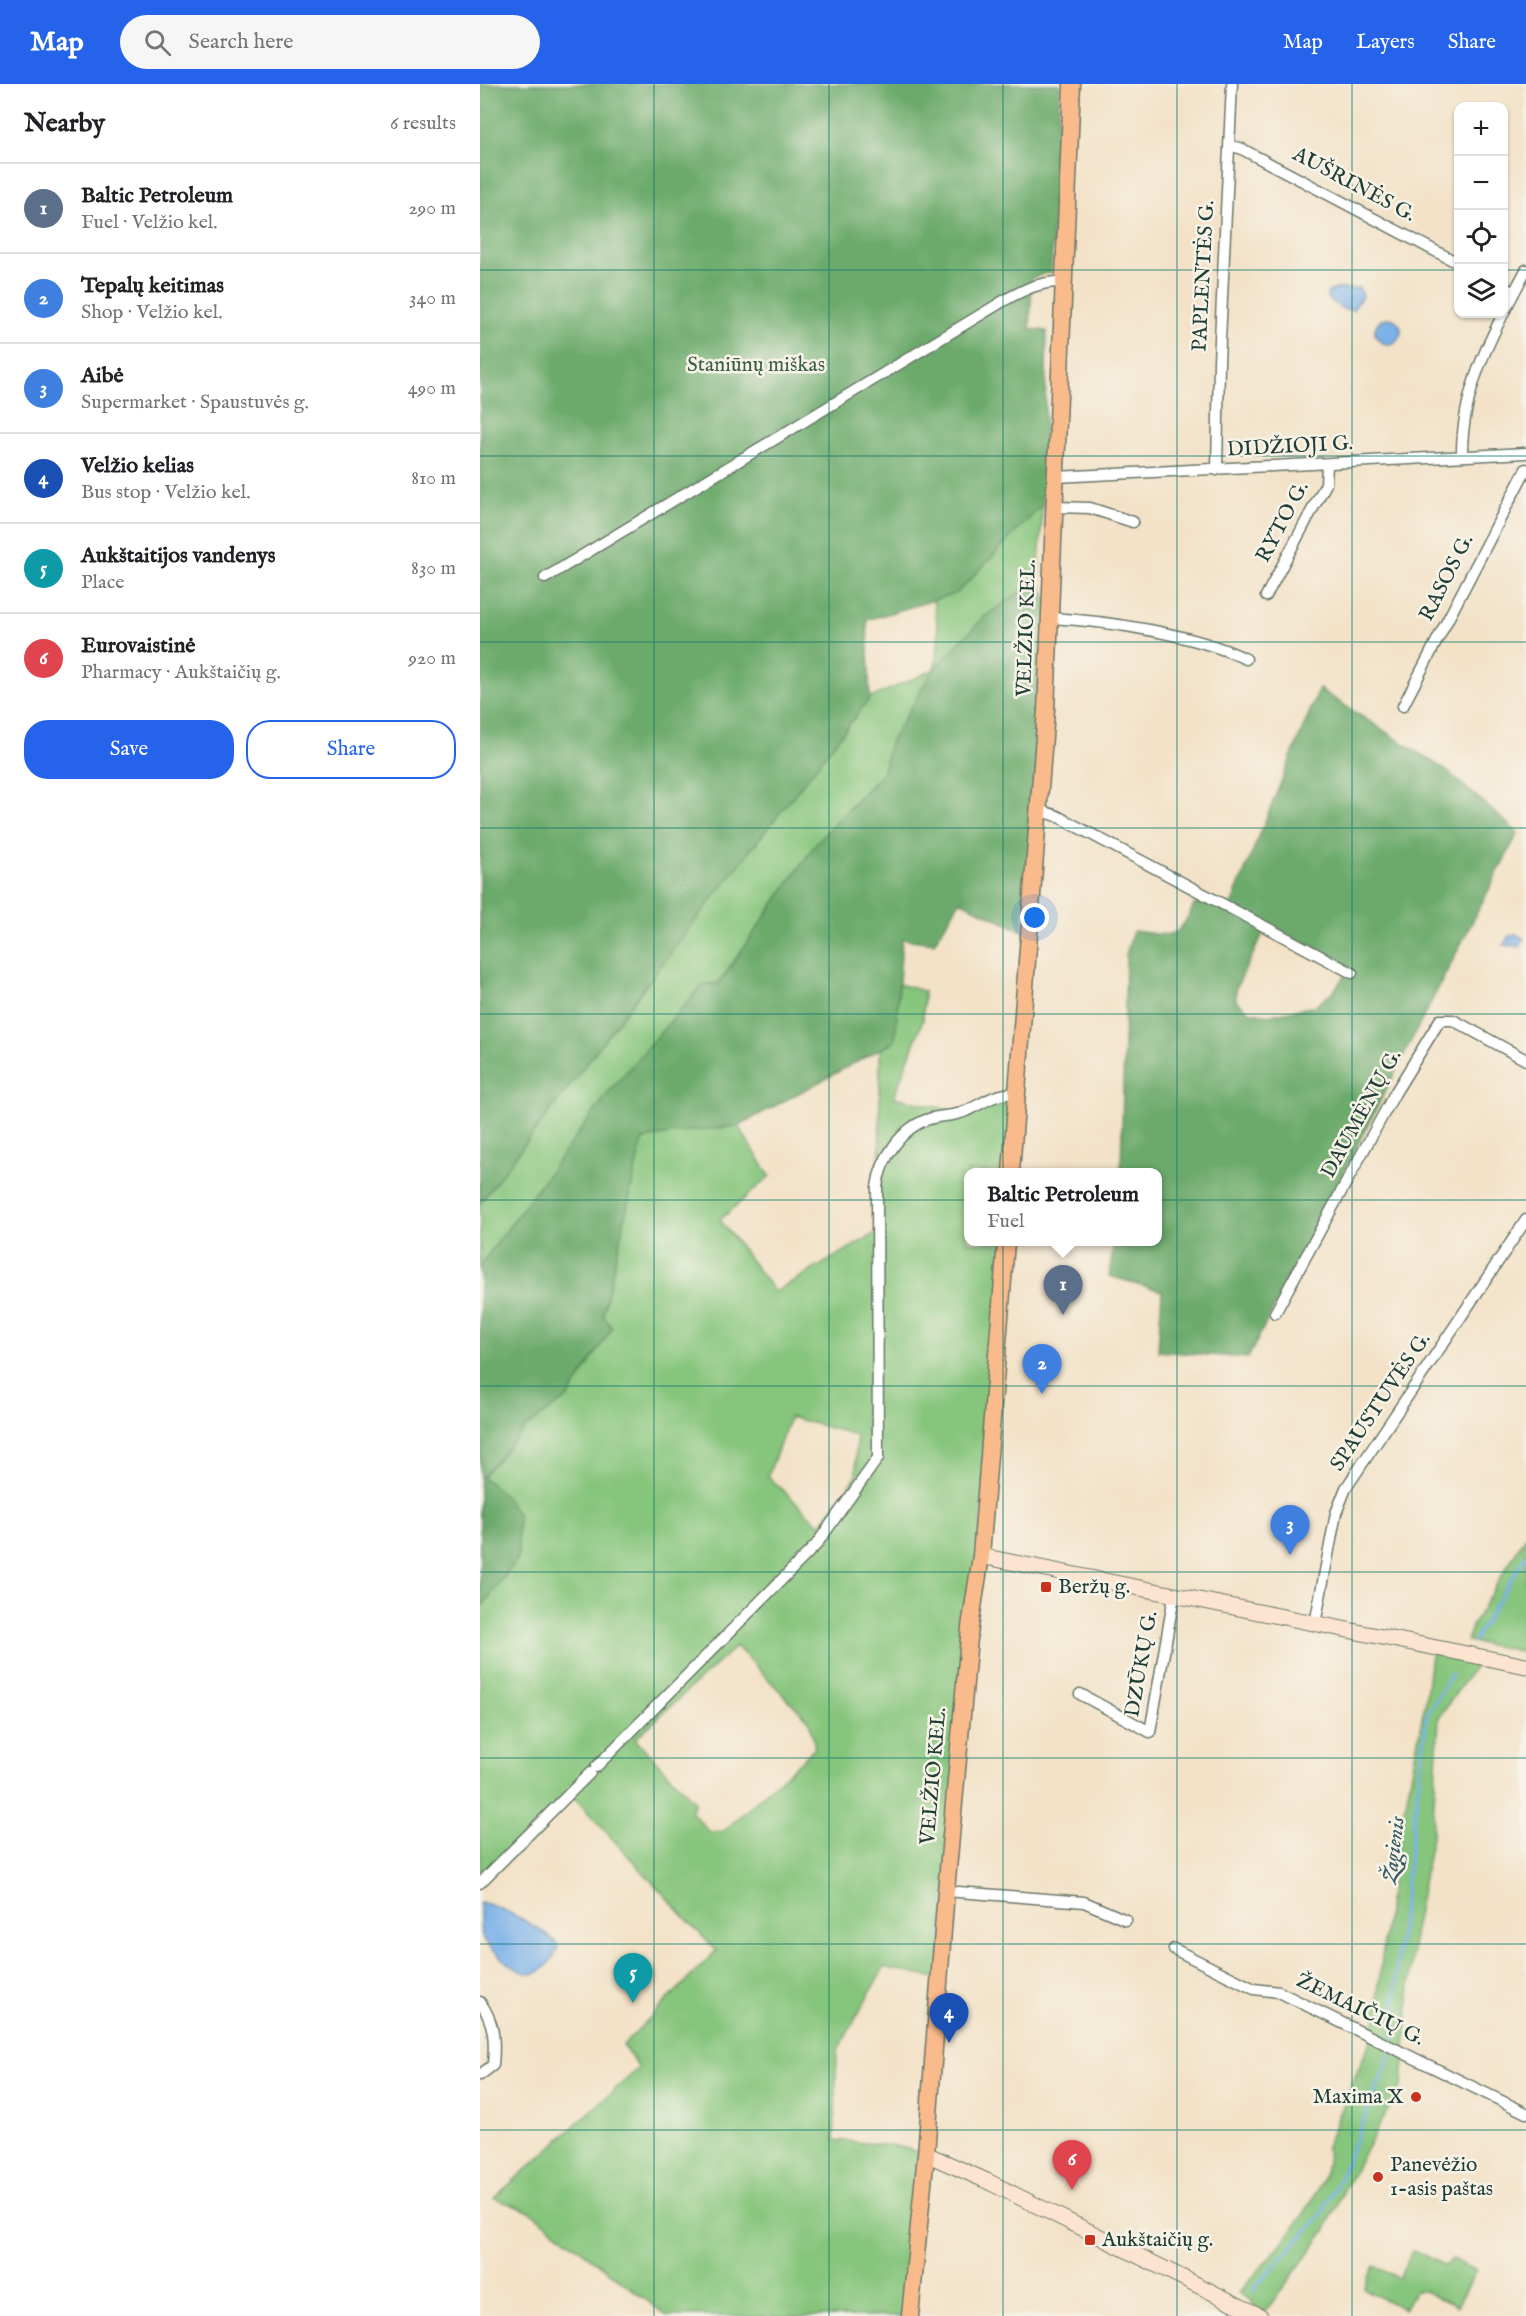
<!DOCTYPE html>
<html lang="en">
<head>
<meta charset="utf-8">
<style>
  body { margin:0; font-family:"IM FELL English",serif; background:#f6f6f6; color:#202124 }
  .controls { position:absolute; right:18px; top:18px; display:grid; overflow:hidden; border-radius:12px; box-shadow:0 2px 4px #0004 }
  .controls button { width:54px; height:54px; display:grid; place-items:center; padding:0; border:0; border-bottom:2px solid #e0e0e0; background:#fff; color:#202124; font:30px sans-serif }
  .you { position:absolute; left:555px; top:834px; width:21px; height:21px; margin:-15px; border:4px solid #fff; border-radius:50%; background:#1a73e8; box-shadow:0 0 0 9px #1a73e833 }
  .badge { display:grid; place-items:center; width:39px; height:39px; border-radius:50%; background:#2563eb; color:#fff; font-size:20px; font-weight:700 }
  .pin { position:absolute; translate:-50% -50px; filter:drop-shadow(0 2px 3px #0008) }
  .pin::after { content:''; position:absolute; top:32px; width:21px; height:18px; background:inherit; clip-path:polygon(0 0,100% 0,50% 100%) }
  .popup { position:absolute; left:484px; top:1084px; width:198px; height:78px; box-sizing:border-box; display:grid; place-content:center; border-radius:12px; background:#fff; filter:drop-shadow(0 2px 4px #0005); font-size:20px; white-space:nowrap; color:#757577 }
  .popup b { font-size:22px; color:#202124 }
  .popup::after { content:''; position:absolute; left:50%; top:100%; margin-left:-12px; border:12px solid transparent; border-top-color:#fff }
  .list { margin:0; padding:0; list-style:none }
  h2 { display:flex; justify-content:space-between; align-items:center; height:78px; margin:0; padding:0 24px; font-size:26px }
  h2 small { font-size:20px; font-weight:400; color:#757577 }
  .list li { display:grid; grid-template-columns:39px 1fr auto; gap:18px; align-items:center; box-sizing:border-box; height:90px; padding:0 24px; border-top:2px solid #e0e0e0 }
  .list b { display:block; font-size:22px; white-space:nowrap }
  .list p { margin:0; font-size:20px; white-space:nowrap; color:#757577 }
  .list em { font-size:20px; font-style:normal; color:#757577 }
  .actions { display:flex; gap:12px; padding:18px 24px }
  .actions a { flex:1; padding:14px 0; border:2px solid #2563eb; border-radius:24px; text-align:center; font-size:21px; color:#2563eb }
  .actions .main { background:#2563eb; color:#fff }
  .icon { flex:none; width:33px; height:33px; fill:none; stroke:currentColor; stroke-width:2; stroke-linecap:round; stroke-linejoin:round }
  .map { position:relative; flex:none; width:1046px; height:2232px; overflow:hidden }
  header { display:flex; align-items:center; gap:36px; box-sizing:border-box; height:84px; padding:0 30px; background:#2563eb; color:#fff }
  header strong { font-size:28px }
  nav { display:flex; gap:33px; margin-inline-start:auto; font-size:21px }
  .search { width:420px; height:54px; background:#f6f6f6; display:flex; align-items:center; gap:15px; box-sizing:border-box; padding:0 21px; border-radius:33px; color:#757577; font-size:22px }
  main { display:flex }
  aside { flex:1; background:#fff }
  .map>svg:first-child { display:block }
  .green { fill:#86c57c; stroke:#528158; stroke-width:1.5; fill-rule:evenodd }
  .forest { fill:#6caa6c; stroke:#467450; stroke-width:1.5; fill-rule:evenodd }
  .water { fill:#7bb1e9; stroke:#4d778e; stroke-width:1.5 }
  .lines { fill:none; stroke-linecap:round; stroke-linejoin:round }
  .stream { stroke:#7bb1e9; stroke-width:3 }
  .street-casing { stroke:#697768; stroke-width:13 }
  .secondary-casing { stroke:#697768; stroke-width:17 }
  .primary-casing { stroke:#697768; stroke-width:19 }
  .street { stroke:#fff; stroke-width:10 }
  .secondary { stroke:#fde4d1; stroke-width:15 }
  .primary { stroke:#fabb8c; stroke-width:16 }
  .grid { fill:none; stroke:#0f766e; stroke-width:1.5; stroke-opacity:0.55 }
  .poi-dot { fill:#c8321e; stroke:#f7f3e8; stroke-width:2 }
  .labels { text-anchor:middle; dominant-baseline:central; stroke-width:5; stroke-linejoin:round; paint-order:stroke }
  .street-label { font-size:21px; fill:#1f3d34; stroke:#f7f3e8 }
  .park-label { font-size:21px; fill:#395f46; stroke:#f7f3e8 }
  .poi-label { font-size:21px; fill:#1f3d34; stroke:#f7f3e8; text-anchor:start }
  .water-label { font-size:22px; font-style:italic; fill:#365a61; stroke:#f7f3e8 }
</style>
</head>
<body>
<header>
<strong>Map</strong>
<div class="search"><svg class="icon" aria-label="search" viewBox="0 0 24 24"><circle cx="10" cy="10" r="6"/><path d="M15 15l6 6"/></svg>Search here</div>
<nav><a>Map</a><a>Layers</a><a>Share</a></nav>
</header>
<main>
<aside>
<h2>Nearby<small>6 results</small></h2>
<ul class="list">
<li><span class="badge" style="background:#5c6f8a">1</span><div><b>Baltic Petroleum</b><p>Fuel · Velžio kel.</p></div><em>290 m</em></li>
<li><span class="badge" style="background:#3f7fe0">2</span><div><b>Tepalų keitimas</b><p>Shop · Velžio kel.</p></div><em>340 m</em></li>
<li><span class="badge" style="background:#3f7fe0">3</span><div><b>Aibė</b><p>Supermarket · Spaustuvės g.</p></div><em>490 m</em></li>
<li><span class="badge" style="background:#1a4fb4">4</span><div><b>Velžio kelias</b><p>Bus stop · Velžio kel.</p></div><em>810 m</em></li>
<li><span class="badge" style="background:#0f9aa8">5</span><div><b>Aukštaitijos vandenys</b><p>Place</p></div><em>830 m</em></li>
<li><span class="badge" style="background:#e0444e">6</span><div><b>Eurovaistinė</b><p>Pharmacy · Aukštaičių g.</p></div><em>920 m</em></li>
</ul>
<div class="actions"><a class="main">Save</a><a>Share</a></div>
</aside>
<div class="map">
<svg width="1046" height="2232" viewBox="0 0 1046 2232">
  <rect width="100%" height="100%" fill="#f7f3e8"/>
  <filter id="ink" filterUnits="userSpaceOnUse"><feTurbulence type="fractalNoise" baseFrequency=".0167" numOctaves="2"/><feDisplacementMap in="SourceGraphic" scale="12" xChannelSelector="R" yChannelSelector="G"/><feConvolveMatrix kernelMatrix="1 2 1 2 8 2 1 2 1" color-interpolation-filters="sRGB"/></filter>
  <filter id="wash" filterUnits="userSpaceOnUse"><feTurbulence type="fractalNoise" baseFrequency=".008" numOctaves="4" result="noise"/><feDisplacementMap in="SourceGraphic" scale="24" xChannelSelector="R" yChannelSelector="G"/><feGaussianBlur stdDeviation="1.35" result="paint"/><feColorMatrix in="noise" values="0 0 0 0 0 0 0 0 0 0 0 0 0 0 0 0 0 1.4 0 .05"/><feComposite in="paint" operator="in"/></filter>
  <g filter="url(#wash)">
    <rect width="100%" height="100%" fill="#f3e2c8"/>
    <path class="green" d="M563 420 558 496 504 533 410 659 402 690 337 758 239 899 222 901 129 1008 0 1182V1119L218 833 390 614 453 586C462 563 458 539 453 516L477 508Z
      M419 900 444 907 443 936 414 1013 487 1030 516 1014 530 1017 531 1088H488V1158H526L459 1895 404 1883 357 1968 354 2056 416 2062 446 2070 426 2232H187L51 2128 14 2114 159 1984 143 1961 236 1867 90 1709 0 1793V1525L38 1474 22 1409 2 1393 44 1345 88 1313 132 1244 123 1231 162 1056 197 1048 258 1042 290 1092 240 1136 295 1208 399 1147 400 966 415 957ZM310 1333 376 1351V1392L340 1441 288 1392ZM256 1562 330 1638 335 1664 244 1747 230 1748 211 1728 215 1718 155 1655Z
      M1046 1451V1568L987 1557 993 1540Z
      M952 1563 1001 1574 959 1633 952 1752 935 1842 922 2000 864 2106 845 2147 782 2232 770 2216 759 2209C783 2180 859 2103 846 2063L893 1950 911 1798 945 1619Z
      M933 2166 966 2182 972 2175 996 2187 977 2222 944 2207H935L924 2225 883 2205 894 2182 919 2194Z"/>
    <path class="forest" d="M0 0H580L571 188 552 194 550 245 567 247 563 420 477 509 387 536 390 614 218 833 0 1119Z
      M558 496 571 523 542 847 480 817 454 859 422 855 415 957 258 1042 197 1048 162 1056 123 1231 132 1244 88 1313 44 1345 2 1393 22 1409 38 1431V1474L0 1525V1182L129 1008 222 901 239 899 337 758 402 690 410 659 453 586 504 533Z
      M839 605 967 687 1038 749 768 1274 678 1267 682 1207 629 1192 634 1158H678V1088H641L646 871 653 847C692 851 696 859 714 821L724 817 748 828ZM788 840 870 884 853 908 835 922 791 931 771 928 756 917V904Z"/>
    <path class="water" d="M879 204 883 211 873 226 863 225 847 214 848 208 856 205Z
      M895 247a13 13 0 1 1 26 0a13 13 0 1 1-26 0Z
      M1036 850 1044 855 1040 863 1024 861 1029 852Z
      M0 1819C14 1818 77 1851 78 1864 63 1895 49 1897 24 1876 16 1869 6 1861 1 1852 0 1844 0 1828 0 1819Z"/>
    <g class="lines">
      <path class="stream" d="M994 1556 1046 1471
        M913 1954 918 1867 947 1630 972 1590
        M772 2207 840 2132 857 2101 911 1970"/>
    </g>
  </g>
  <g filter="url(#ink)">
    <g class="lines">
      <defs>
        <path id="street" d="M750 62 760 64 978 179
          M1024 203 1034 209
          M982 372C981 303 1015 245 1046 186
          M737 386 739 278 752 0
          M576 393 1046 369
          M575 423 610 424 653 438
          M65 494 525 216C545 205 561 197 584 198
          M786 512 846 400 847 381
          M570 534C628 537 714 550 766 575
          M923 622 1046 385
          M559 726 577 732 872 889
          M795 1229 915 1009 960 936H973L1046 976
          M835 1540 856 1429 866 1404 1046 1136
          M600 1610 670 1648 694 1512
          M116 1683 336 1461 398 1374 397 1103C400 1076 422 1043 449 1035 461 1031 474 1033 486 1027 504 1019 517 1007 538 1010
          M0 1799 110 1689
          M466 1807 604 1818 646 1836
          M694 1865 774 1905 799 1908 1046 2029
          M0 1918C15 1939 15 1957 13 1981L0 1991"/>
        <path id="secondary" d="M501 1472 1046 1582
          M446 2070 507 2097 780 2232"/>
        <path id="primary" d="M531 1088 566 626 592 0
          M430 2232 446 2070 466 1807 490 1543 501 1472 526 1158"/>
      </defs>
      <use href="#street" class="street-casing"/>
      <use href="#secondary" class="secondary-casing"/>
      <use href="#primary" class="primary-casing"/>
      <use href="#street" class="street"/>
      <use href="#secondary" class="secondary"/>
      <use href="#primary" class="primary"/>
    </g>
  </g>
  <path class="grid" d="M174 0V2232M349 0V2232M523 0V2232M697 0V2232M872 0V2232M0 186H978M1024 186H1046M0 372H1046M0 558H1046M0 744H1046M0 930H1046M0 1116H1046M0 1302H1046M0 1488H1046M0 1674H1046M0 1860H1046M0 2046H1046"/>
  <g class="poi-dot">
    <rect x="560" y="1497" width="12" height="12" rx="3"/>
    <circle cx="936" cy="2013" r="6"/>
    <circle cx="898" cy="2093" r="6"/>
    <rect x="604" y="2150" width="12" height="12" rx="3"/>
  </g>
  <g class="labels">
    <g class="street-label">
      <text transform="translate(874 101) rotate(28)">AUŠRINĖS G.</text>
      <text transform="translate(724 192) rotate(-87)">PAPLENTĖS G.</text>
      <text transform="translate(810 363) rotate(-3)">DIDŽIOJI G.</text>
      <text transform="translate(803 438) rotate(-62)">RYTO G.</text>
      <text transform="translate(967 494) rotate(-63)">RASOS G.</text>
      <text transform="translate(547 544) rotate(-88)">VELŽIO KEL.</text>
      <text transform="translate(882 1030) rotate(-61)">DAUMĖNŲ G.</text>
      <text transform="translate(901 1318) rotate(-56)">SPAUSTUVĖS G.</text>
      <text transform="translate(662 1580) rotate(-80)">DZŪKŲ G.</text>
      <text transform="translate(454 1692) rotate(-85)">VELŽIO KEL.</text>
      <text transform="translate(880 1926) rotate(26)">ŽEMAIČIŲ G.</text>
    </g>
    <g class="park-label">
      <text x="276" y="281">Staniūnų miškas</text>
    </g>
    <g class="poi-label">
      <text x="578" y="1503">Beržų g.</text>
      <text x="924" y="2013" text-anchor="end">Maxima X</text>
      <text x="910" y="2081">Panevėžio<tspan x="910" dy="24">1-asis paštas</tspan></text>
      <text x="622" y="2156">Aukštaičių g.</text>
    </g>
    <g class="water-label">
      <text transform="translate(914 1766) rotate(-83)">Žagienis</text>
    </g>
  </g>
</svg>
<div class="controls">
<button>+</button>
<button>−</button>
<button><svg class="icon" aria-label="locate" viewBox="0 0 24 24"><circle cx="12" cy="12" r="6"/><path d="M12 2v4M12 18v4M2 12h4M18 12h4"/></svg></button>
<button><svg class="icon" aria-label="layers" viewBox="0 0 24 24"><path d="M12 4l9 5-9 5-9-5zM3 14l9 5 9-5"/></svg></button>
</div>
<div class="you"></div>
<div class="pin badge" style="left:583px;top:1231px;background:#5c6f8a">1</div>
<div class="popup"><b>Baltic Petroleum</b>Fuel</div>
<div class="pin badge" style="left:562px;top:1310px;background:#3f7fe0">2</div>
<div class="pin badge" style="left:810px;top:1471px;background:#3f7fe0">3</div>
<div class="pin badge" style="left:469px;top:1959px;background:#1a4fb4">4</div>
<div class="pin badge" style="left:153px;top:1919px;background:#0f9aa8">5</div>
<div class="pin badge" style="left:592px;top:2106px;background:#e0444e">6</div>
</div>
</main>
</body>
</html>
